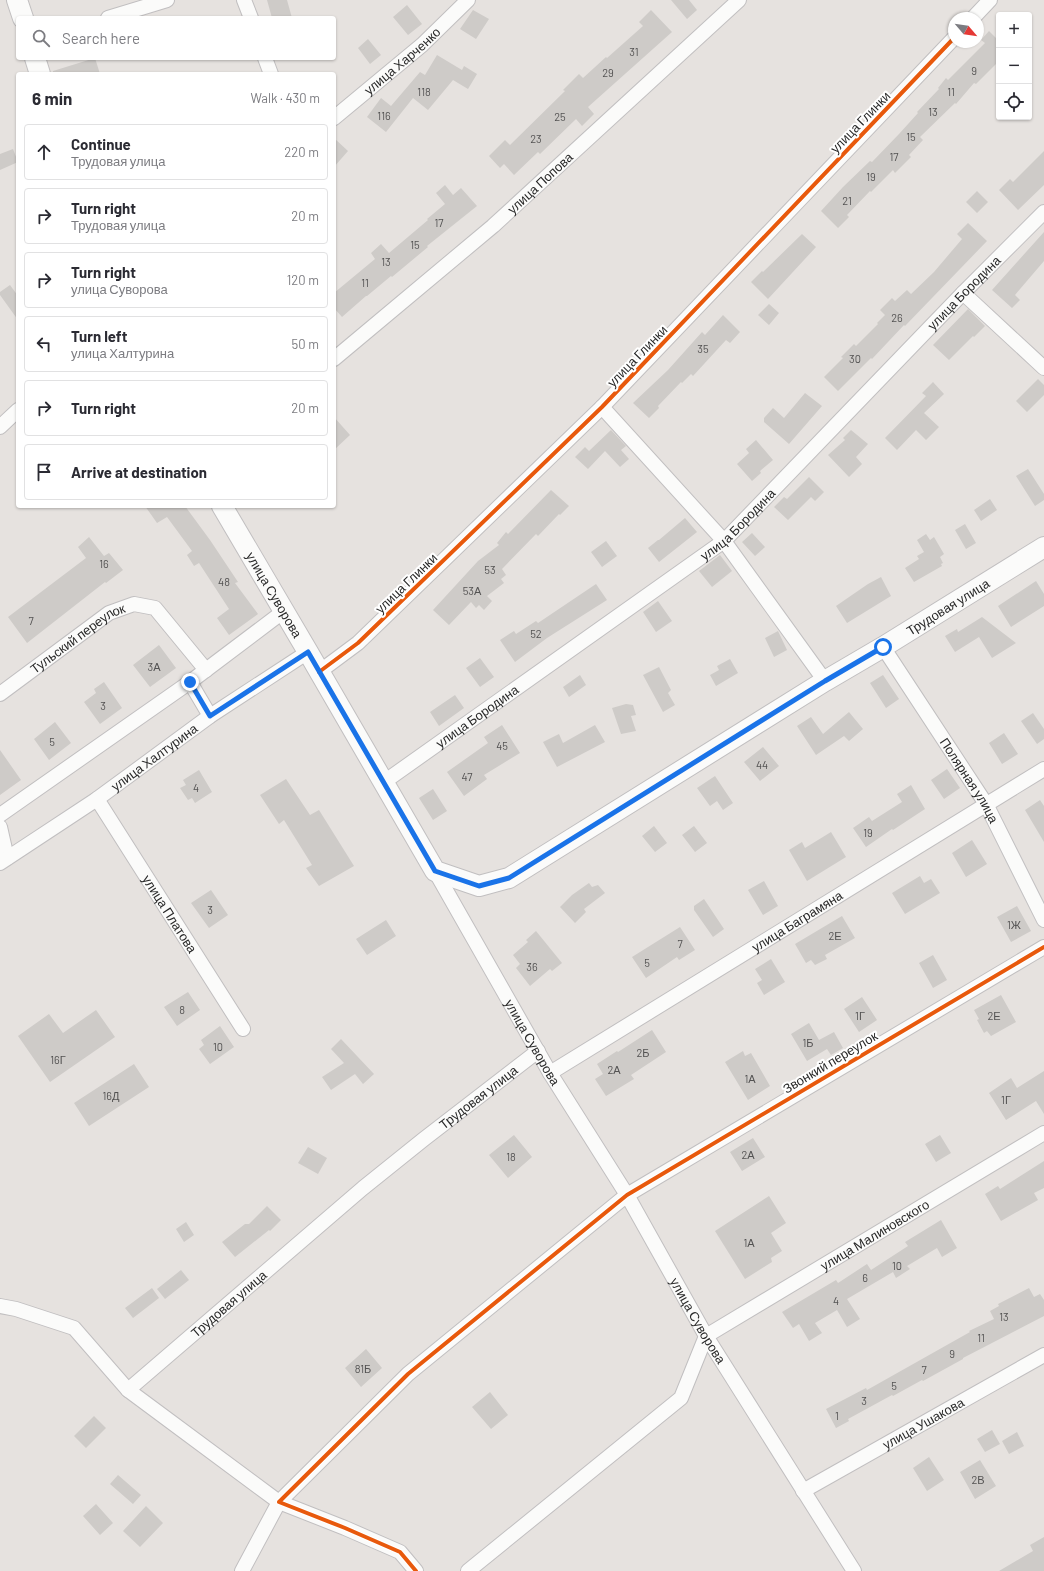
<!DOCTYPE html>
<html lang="en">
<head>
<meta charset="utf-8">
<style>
  body { margin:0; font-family:Barlow,sans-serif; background:#f2f2f3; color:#2b2b33 }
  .controls { position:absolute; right:12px; top:12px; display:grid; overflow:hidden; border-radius:4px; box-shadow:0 1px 3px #0004 }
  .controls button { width:36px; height:36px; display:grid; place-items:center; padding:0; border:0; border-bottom:1px solid #e1e1e2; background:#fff; color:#2b2b33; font:20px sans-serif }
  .compass { position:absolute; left:948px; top:12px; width:36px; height:36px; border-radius:50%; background:#fff; box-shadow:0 1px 3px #0004; rotate:119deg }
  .stop { position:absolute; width:12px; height:12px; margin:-9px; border:3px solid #1a73e8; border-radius:50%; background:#fff }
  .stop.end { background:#1a73e8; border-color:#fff; box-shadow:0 1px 4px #0008 }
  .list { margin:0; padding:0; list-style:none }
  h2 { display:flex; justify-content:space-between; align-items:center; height:52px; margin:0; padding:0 16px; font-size:17px }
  h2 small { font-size:13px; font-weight:400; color:#7c7c81 }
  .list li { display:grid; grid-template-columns:26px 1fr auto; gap:12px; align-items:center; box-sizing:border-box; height:56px; margin:0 8px 8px; padding:0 8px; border:1px solid #e1e1e2; border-radius:4px }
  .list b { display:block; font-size:15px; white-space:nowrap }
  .list p { margin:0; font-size:13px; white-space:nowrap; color:#7c7c81 }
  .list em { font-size:13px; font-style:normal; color:#7c7c81 }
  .icon { flex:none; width:22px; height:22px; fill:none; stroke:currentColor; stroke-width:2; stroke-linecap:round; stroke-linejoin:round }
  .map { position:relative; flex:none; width:1044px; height:1571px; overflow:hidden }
  .search { position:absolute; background:#fff; box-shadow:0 1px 3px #0004; left:16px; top:16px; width:320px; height:44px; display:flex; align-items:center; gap:10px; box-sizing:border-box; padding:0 14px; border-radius:4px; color:#7c7c81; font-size:15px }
  .panel { position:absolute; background:#fff; box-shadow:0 1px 3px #0004; left:16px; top:72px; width:320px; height:436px; border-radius:4px }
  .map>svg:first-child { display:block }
  .building { fill:#cecbc8 }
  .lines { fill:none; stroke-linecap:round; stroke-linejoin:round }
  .minor-casing { stroke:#c1bfc0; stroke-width:16 }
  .secondary-casing { stroke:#c1bfc0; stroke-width:22 }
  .minor { stroke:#fbfbfa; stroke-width:14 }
  .secondary { stroke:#fbfbfa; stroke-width:20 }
  .cycleway-casing { stroke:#fff; stroke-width:6 }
  .cycleway { stroke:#e8590c; stroke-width:4 }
  .route { stroke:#1a73e8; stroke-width:5 }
  .labels { text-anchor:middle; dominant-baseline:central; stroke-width:4; stroke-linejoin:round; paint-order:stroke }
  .number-label { font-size:11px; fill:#535252 }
  .street-label { font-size:13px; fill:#292929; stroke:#fff }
</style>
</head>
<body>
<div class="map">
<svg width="1044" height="1571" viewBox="0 0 1044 1571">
  <rect width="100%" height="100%" fill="#e6e2df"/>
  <path class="building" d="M267 0H287L292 18H272Z
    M671 0H689L697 10 687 19Z
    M407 5 422 24 408 35 393 17Z
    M473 10 489 19 476 39 460 29Z
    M651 10 672 32 588 107 594 114 582 126 576 119 540 154 538 152 514 175 504 164 500 168 489 156 505 140 510 145 565 91 563 90 579 74 583 78 606 57 607 58 643 26 639 22Z
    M989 31 999 41V61L976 84 974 83 956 104 955 103 920 137 923 140 909 155 911 157 895 173 893 170 871 192 870 191 847 215 849 217 838 228 821 211 843 187 870 161 872 162 899 134 918 113 917 112 939 89 938 88 946 78 948 80 985 43 981 40Z
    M368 39 381 55 370 64 358 48Z
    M437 55 462 70 464 66 477 74 468 89 453 80 428 110 413 98 386 132 367 117 381 98 391 106 420 72 425 75Z
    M95 58 100 74H53V71Z
    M334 138 348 151 334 167Z
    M13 149 18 162 0 170V154Z
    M1044 151V185L1018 210 999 190 1010 179 1013 182Z
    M445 185 453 195 461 188 477 206 427 246 428 247 392 277 391 276 367 296H366L342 317 334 308V293L375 259 371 253 381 244 389 253 428 220 427 219 445 204 436 193Z
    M977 191 988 202 977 213 966 202Z
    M968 223 987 241 905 326 904 325 872 359 871 358 838 391 824 377 843 358 841 357 854 344 856 346 878 324 877 323 885 315 880 310 892 298 895 301 907 290 911 294 934 272 962 239 957 234Z
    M1044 232V261L1015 295 1020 300 1012 308 992 290Z
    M802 234 816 247 768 299 751 282 762 271 763 272Z
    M10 285 18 296V320L0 295V292Z
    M769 304 779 313 769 325 758 315Z
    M968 309 985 326 974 337 973 336 949 360 933 345Z
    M723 315 740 332 730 343 726 340 693 376 691 374 682 383 681 382 658 406 659 408 649 418 633 403 668 370 702 332 705 335Z
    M1038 379 1044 385V395L1027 412 1016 401Z
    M933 382 944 394 924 413 939 427 926 440 916 430 897 450 885 438 926 396 922 393Z
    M805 393 822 406 789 444 764 422V418L773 408 784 418Z
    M334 417 350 435 334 450Z
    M611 430 626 446 621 450 629 459 620 467 605 451 588 469 575 457 585 447 589 451Z
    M851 430 868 444 856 457 862 464 849 477 828 455 845 440 843 438Z
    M756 440 773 460 760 471 761 473 752 481 737 464 749 453 746 449Z
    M1028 469 1044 494V500L1035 506 1016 476Z
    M809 477 824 492 815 501 811 497 788 520 774 507 784 497 787 499Z
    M551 490 569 506 560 515 559 514 538 536 536 534 502 569 506 575 501 579 504 583 487 596 492 601 484 610 479 605 476 608 471 602 449 625 433 610 478 561 499 545 497 543 506 532 508 534Z
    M990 499 997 510 981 521 974 510Z
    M145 506H185L210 540 238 582 235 583 258 614 229 635 217 618 229 609 199 563 194 566 187 555 192 551 167 517 157 523Z
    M685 518 697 532 659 562 648 548 658 540H659Z
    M965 524 976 543 966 549 955 530Z
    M752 533 765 547 755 556 742 542Z
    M926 534 930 540 934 537 944 554 940 557 943 563 941 564 942 566 914 582 905 568 919 559 917 556 924 552 917 540Z
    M89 537 104 556 109 553 123 570 106 583 105 582 27 643 8 617 86 558 78 547Z
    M606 541 617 556 602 567 591 552Z
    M720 555 732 571 712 587 699 571Z
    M881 577 891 596 847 623 836 606 868 584Z
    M1036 581 1044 594V606L1011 627 998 606Z
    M596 584 607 600 547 638 515 662 500 640 514 631 516 634 536 621 538 623Z
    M658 601 672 621 656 632 643 612Z
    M982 617 1016 643 992 658 979 637 955 652 945 636 957 629 958 632Z
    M778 631 787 650 774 657 765 638Z
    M159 645 176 668 150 687 133 665Z
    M480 658 494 677 480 687 466 668Z
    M730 659 738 673 716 686 710 675 719 670 717 666Z
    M659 667 671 690 668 693 675 705 663 712 643 675Z
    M580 675 586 685 569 697 563 687Z
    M883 675 899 699 886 708 870 683Z
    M104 682 122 708 100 724 84 702 96 693 94 689Z
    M455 695 464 708 439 726 430 712Z
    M626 704 633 705 636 715 631 716 636 731 621 734 612 708Z
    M849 712 863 729 849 741 844 736 816 755 797 726 811 717 823 734Z
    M1033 713 1044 729V739L1037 744 1021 721Z
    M55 722 71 743 49 760 34 739Z
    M502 725 520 753 484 775 487 779 464 796 447 772 488 743 484 737Z
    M595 725 605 742 557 767 543 742 559 734 563 743Z
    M1004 733 1018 754 1002 764 989 743Z
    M763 747 779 766 760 781 744 762Z
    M0 750 21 780 0 795Z
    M947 769 960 788 944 799 931 780Z
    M199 770 212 792 195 803 192 798 188 800 180 788 186 785 183 780Z
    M715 776 733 803 723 810 717 801 710 806 697 788Z
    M286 779 310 815 319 810 354 866 319 886 306 868 312 865 284 820 279 824 260 795Z
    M911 785 925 809 893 830 892 829 866 847 853 828 869 817 872 821 902 802 897 794Z
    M433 789 447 811 433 820 419 798Z
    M1040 800 1044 806V842L1025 810Z
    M654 826 667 843 655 852 642 836Z
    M694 826 707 843 695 852 682 835Z
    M831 832 846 857 807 881 789 850 802 842 805 848Z
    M972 840 987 864 966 877 952 853Z
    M920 876 924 883 931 879 940 893 905 914 892 893Z
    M764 881 778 906 763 915 748 890Z
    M589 883 592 887 598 885 605 893 584 909 586 912 575 923 560 907 572 895Z
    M211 890 228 915 209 928 191 903Z
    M704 899 724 929 713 937 694 910V906Z
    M1017 906 1031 931 1011 942 997 917Z
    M842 916 855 938 825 955 827 959 815 965 811 960 806 963 795 944Z
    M386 920 396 936 367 955 356 939Z
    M680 927 695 950 679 960 677 957 646 978 632 957Z
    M536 931 562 963 552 971 550 969 530 986 516 968 520 964 513 955 528 942 526 940Z
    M933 955 947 980 933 988 919 963Z
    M771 959 785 982 764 995 757 983 762 980 755 969Z
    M188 992 200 1010 177 1026 164 1007Z
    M1001 995 1016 1022 991 1036 987 1031 984 1033 977 1020 979 1019 974 1010Z
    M862 997 877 1020 859 1032 844 1009Z
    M96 1010 115 1037 50 1082 18 1036 49 1014 63 1033Z
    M809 1023 819 1040 834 1032 843 1048 831 1055 827 1049 807 1061 791 1034Z
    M220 1026 234 1047 210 1064 199 1049 204 1045 201 1040Z
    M652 1030 666 1052 631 1075 634 1079 606 1096 595 1079 603 1074 597 1064 617 1051 618 1052Z
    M341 1039 374 1074 363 1084 355 1074 331 1090 322 1077 344 1063 331 1049Z
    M743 1051 745 1056 751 1053 770 1086 748 1100 725 1062Z
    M134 1064 149 1087 89 1126 74 1103Z
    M1044 1071V1114L1036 1101 1006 1120 989 1093 1011 1078 1017 1088Z
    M514 1135 532 1157 508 1178 489 1155Z
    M940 1135 951 1153 936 1162 925 1144Z
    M753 1138 765 1157 742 1171 730 1152Z
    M308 1147 327 1158 318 1174 298 1163Z
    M1044 1161V1188L1034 1193 1038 1200 1001 1221 985 1194 998 1186 1000 1189Z
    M769 1196 786 1223 771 1233 782 1251 771 1258 772 1262 745 1279 715 1231Z
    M267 1206 281 1220 270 1231 269 1230 235 1257 222 1242 245 1224H249Z
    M941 1220 957 1248 942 1257 937 1248 907 1266 910 1269 896 1278 893 1272 847 1299 860 1319 847 1327 837 1310 815 1323 822 1333 809 1341 799 1324 793 1328 782 1312 836 1280 838 1283 867 1264 871 1270 908 1246 905 1242Z
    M186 1222 194 1235 184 1242 176 1229Z
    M181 1270 189 1280 165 1299 157 1289Z
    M152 1288 159 1298 133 1318 125 1308Z
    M1029 1288 1034 1297 1040 1294 1044 1300V1316L963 1358V1359L923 1381 922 1380 893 1396 892 1395 848 1419 849 1421 836 1428 826 1409 866 1388 867 1390 970 1332 969 1331 994 1319 990 1311 999 1306 998 1304Z
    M366 1349 382 1368 361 1387 345 1368Z
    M490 1392 508 1415 491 1429 472 1407Z
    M94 1416 106 1428 86 1448 74 1436Z
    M992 1430 1000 1444 985 1452 977 1439Z
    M1017 1432 1024 1446 1009 1454 1002 1441Z
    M929 1457 944 1480 927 1491 913 1468Z
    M980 1460 996 1486 975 1499 960 1472Z
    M118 1475 141 1495 133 1504 110 1484Z
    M96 1504 113 1523 100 1535 83 1516Z
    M146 1506 163 1523 140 1547 123 1531Z
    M1044 1537V1571H999L1033 1551 1030 1545Z"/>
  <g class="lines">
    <defs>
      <g id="minor">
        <path d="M244 0 251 18"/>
        <path d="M108 18 167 0"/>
        <path d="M973 18 990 0"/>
        <path d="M265 58 271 74"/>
        <path id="s1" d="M334 118 422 45 468 0"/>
        <path d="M963 293 1044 368"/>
        <path id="s2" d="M334 359 493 226 739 0"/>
        <path d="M602 407 724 541 825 681"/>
        <path d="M0 427 18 410"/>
        <path id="s3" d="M883 647 986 804 1044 920"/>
        <path d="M319 672 358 643 602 407 954 38"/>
        <path d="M190 682 210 716"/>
        <path id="s4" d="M0 694 109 613 134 604 155 608 206 670"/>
        <path id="s5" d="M384 782 724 541 963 293 1044 212"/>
        <path id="s6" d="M97 799 243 1029"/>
        <path d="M0 815 190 682 284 611"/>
        <path d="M0 827 7 858"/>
        <path id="s7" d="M0 863 97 799 210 716 308 652"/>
        <path id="s8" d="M435 871 550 1073 627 1195 706 1336 854 1571"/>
        <path id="s9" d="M550 1073 1044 769"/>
        <path d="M0 1306 16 1309 74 1328 128 1390"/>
        <path id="s10" d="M803 1491 1044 1355"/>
        <path id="s11" d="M242 1571 279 1502 128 1390 363 1188 424 1139 538 1051"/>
        <path d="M416 1571 400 1552 345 1528 279 1502 408 1374 627 1195 1044 947"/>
        <path id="s12" d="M468 1571 681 1398 706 1336 1044 1133"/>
      </g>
      <g id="secondary">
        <path d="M17 0 23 18"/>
        <path d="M35 58 40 74"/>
        <path id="s13" d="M222 506 308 652 435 871 479 886 509 878 825 681 883 647 1044 547"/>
      </g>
    </defs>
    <use href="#minor" class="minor-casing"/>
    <use href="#secondary" class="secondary-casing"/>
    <use href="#minor" class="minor"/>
    <use href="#secondary" class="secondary"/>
    <defs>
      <path id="cycleway" d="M319 672 358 643 602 407 954 38
        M416 1571 400 1552 345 1528 279 1502 408 1374 627 1195 1044 947"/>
    </defs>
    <use href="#cycleway" class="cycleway-casing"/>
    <use href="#cycleway" class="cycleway"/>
  </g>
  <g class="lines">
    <path class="route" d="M190 682 210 716 308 652 435 871 479 886 509 878 825 681 883 647"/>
  </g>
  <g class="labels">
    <g class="number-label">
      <text x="634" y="51">31</text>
      <text x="974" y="70">9</text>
      <text x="608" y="72">29</text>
      <text x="424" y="91">118</text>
      <text x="951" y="91">11</text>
      <text x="933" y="111">13</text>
      <text x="384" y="115">116</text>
      <text x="560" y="116">25</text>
      <text x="911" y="136">15</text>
      <text x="536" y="138">23</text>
      <text x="894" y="156">17</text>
      <text x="871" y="176">19</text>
      <text x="847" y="200">21</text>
      <text x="439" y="222">17</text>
      <text x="415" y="244">15</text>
      <text x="386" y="261">13</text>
      <text x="365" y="282">11</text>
      <text x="897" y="317">26</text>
      <text x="703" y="348">35</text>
      <text x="855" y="358">30</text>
      <text x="104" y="563">16</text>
      <text x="490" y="569">53</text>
      <text x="224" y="581">48</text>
      <text x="472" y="590">53А</text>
      <text x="31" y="620">7</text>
      <text x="536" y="633">52</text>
      <text x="154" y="666">3А</text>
      <text x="103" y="705">3</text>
      <text x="52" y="741">5</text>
      <text x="502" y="745">45</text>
      <text x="762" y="764">44</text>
      <text x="467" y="776">47</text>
      <text x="196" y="787">4</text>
      <text x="868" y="832">19</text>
      <text x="210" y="909">3</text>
      <text x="1014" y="924">1Ж</text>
      <text x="835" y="935">2Е</text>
      <text x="680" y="943">7</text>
      <text x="647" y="962">5</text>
      <text x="532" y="966">36</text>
      <text x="182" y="1009">8</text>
      <text x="860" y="1015">1Г</text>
      <text x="994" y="1015">2Е</text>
      <text x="808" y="1042">1Б</text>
      <text x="218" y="1046">10</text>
      <text x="643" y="1052">2Б</text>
      <text x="58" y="1059">16Г</text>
      <text x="614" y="1069">2А</text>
      <text x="750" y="1078">1А</text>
      <text x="111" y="1095">16Д</text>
      <text x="1006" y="1099">1Г</text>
      <text x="748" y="1154">2А</text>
      <text x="511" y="1156">18</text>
      <text x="749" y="1242">1А</text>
      <text x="897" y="1265">10</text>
      <text x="865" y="1277">6</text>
      <text x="836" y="1300">4</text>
      <text x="1004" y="1316">13</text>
      <text x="981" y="1337">11</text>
      <text x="952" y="1353">9</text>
      <text x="363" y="1368">81Б</text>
      <text x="924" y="1369">7</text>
      <text x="894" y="1385">5</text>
      <text x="864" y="1400">3</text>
      <text x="837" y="1415">1</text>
      <text x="978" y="1479">2В</text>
    </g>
    <g class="street-label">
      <text stroke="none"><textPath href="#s1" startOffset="89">улица Харченко</textPath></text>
      <text transform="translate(860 122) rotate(-46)">улица Глинки</text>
      <text stroke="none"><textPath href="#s2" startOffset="271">улица Попова</textPath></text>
      <text stroke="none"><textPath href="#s5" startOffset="762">улица Бородина</textPath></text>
      <text transform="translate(637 356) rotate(-46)">улица Глинки</text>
      <text stroke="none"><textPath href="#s5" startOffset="438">улица Бородина</textPath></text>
      <text transform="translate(406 583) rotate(-44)">улица Глинки</text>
      <text stroke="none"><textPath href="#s13" startOffset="103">улица Суворова</textPath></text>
      <text stroke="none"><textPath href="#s13" startOffset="1016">Трудовая улица</textPath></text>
      <text stroke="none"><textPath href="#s4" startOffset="96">Тульский переулок</textPath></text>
      <text stroke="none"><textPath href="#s5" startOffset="114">улица Бородина</textPath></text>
      <text stroke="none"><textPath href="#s7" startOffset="187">улица Халтурина</textPath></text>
      <text stroke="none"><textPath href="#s3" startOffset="159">Полярная улица</textPath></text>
      <text stroke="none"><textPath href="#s6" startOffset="136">улица Платова</textPath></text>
      <text stroke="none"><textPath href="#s9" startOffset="290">улица Баграмяна</textPath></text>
      <text stroke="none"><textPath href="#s8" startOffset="197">улица Суворова</textPath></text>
      <text transform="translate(830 1062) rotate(-31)">Звонкий переулок</text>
      <text stroke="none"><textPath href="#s11" startOffset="723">Трудовая улица</textPath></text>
      <text stroke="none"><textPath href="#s12" startOffset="538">улица Малиновского</textPath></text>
      <text stroke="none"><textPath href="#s11" startOffset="399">Трудовая улица</textPath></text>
      <text stroke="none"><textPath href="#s8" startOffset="521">улица Суворова</textPath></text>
      <text stroke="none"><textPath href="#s10" startOffset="138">улица Ушакова</textPath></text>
    </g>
  </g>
</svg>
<div class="controls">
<button>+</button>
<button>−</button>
<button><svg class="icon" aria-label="locate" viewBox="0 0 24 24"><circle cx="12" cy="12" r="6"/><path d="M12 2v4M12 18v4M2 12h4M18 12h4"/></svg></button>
</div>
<svg class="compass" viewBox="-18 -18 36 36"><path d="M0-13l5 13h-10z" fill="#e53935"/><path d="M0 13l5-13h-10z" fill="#7c7c81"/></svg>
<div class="stop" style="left:883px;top:647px"></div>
<div class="stop end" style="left:190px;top:682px"></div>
<div class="search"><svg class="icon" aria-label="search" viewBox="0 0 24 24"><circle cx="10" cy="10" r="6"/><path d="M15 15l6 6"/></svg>Search here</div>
<section class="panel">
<h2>6 min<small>Walk · 430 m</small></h2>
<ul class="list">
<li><svg class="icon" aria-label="ahead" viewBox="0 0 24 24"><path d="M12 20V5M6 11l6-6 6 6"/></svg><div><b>Continue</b><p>Трудовая улица</p></div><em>220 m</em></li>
<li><svg class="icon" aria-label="right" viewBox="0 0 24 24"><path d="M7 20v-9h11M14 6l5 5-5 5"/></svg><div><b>Turn right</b><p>Трудовая улица</p></div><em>20 m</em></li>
<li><svg class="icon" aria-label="right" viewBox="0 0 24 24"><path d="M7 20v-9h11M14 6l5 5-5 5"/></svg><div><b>Turn right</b><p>улица Суворова</p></div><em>120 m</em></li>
<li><svg class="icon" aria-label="left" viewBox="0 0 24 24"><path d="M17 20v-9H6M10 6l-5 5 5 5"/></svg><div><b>Turn left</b><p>улица Халтурина</p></div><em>50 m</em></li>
<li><svg class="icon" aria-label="right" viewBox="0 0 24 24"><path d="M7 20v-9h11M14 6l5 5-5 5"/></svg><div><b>Turn right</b></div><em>20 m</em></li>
<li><svg class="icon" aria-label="arrive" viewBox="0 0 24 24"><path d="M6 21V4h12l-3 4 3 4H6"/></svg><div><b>Arrive at destination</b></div></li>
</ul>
</section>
</div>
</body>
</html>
